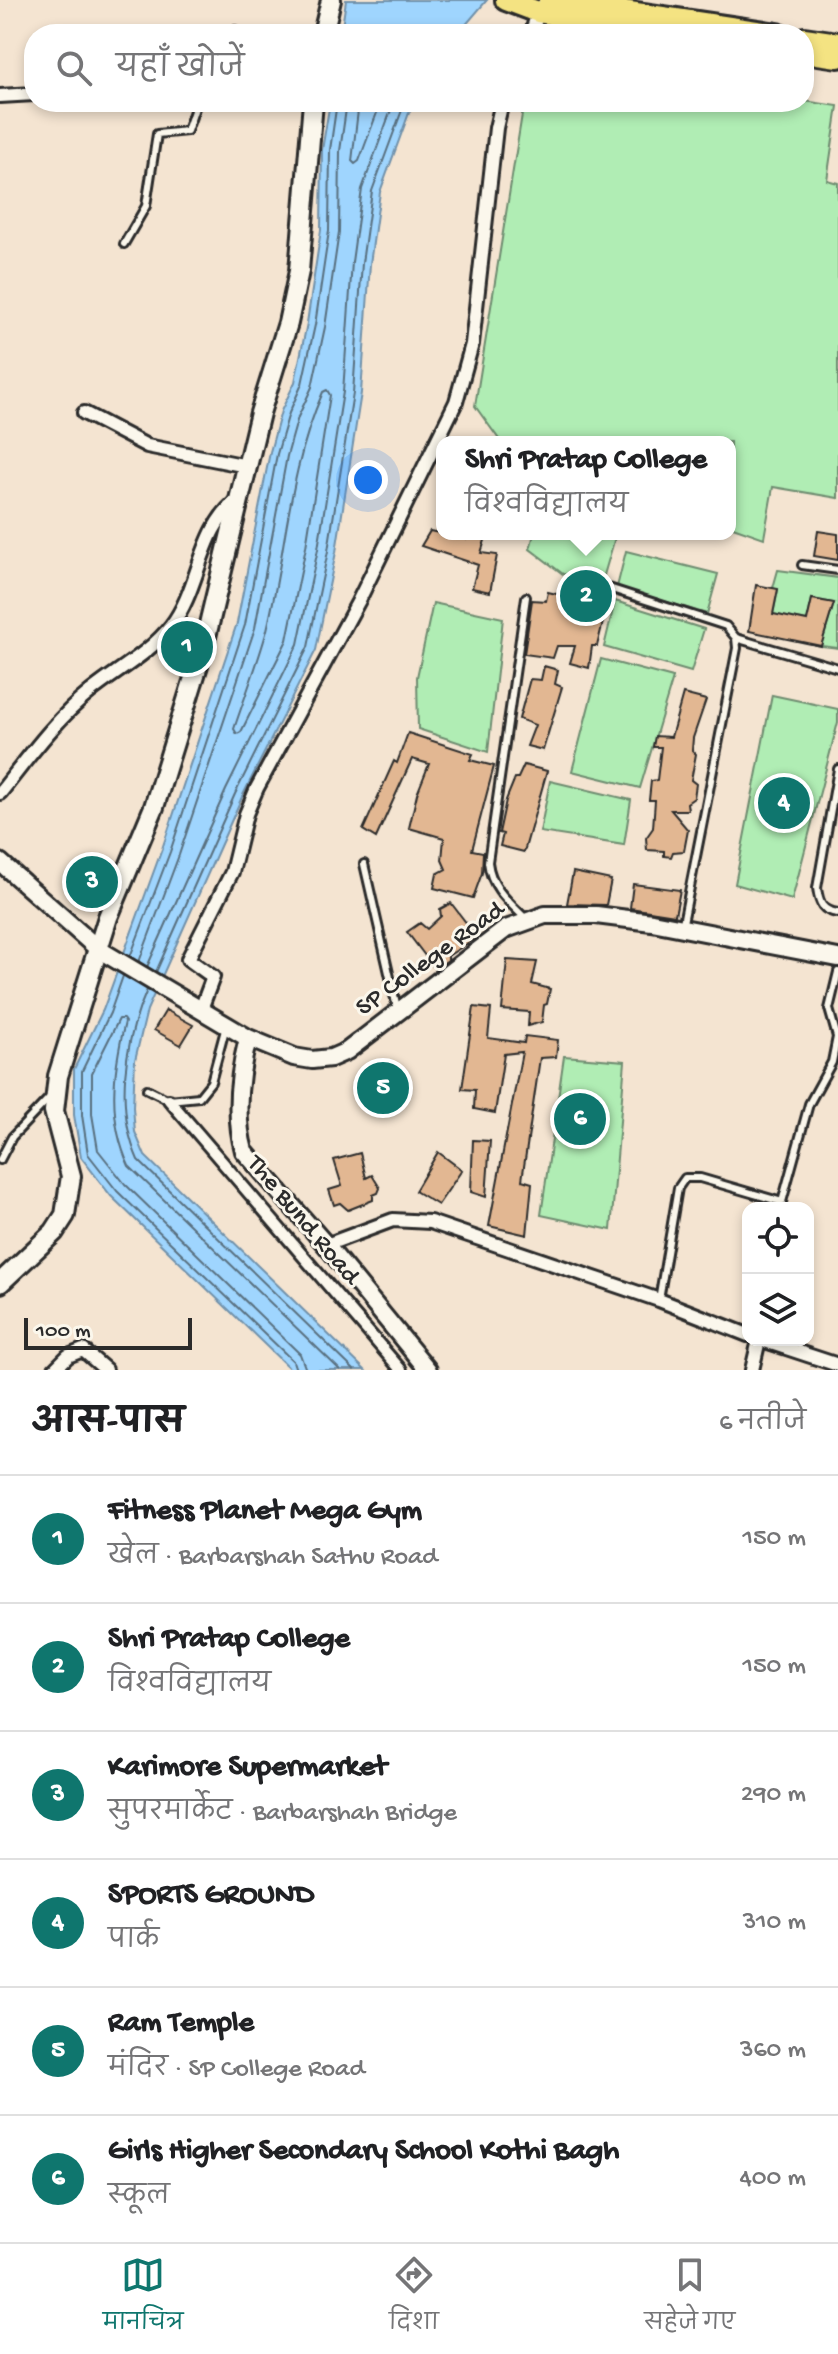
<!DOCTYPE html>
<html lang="hi">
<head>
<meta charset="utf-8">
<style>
  body { margin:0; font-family:"Gochi Hand","Playpen Sans Deva",sans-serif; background:#f6f6f6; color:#202124 }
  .controls { position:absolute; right:24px; bottom:24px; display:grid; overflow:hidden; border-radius:16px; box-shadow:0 4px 12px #0003 }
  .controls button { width:72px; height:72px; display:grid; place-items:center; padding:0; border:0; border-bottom:2px solid #e0e0e0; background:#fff; color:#202124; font:40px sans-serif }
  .scale { position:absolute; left:24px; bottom:20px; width:168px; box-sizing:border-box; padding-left:8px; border:4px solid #2b2b2b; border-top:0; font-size:22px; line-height:28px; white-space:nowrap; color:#2b2b2b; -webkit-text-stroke:6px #fbf7ec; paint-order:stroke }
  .you { position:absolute; left:368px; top:480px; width:28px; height:28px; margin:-20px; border:6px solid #fff; border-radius:50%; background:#1a73e8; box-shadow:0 0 0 12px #1a73e833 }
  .badge { display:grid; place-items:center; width:52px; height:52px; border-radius:50%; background:#0f766e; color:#fff; font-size:26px; font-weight:700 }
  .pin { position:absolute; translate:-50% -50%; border:4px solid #fff; box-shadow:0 2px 8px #0006 }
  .popup { position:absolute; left:436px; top:436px; width:300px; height:104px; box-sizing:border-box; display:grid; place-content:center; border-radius:16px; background:#fff; filter:drop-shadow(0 2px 6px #0005); font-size:26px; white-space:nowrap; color:#757577 }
  .popup b { font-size:30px; color:#202124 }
  .popup::after { content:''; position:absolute; left:50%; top:100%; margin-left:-16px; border:16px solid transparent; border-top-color:#fff }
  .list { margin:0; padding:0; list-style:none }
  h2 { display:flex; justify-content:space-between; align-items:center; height:104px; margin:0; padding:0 32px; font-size:34px }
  h2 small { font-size:26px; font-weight:400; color:#757577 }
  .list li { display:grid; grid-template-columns:52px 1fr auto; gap:24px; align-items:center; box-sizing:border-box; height:128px; padding:0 32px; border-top:2px solid #e0e0e0 }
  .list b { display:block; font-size:30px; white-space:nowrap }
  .list p { margin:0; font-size:26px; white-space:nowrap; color:#757577 }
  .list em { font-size:26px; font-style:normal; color:#757577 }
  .icon { flex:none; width:44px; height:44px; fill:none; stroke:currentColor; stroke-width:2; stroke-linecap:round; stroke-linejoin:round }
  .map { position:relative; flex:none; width:838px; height:1370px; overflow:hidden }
  .search { position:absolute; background:#fff; box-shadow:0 4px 12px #0003; left:24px; right:24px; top:24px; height:88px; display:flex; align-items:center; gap:20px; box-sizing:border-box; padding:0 28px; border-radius:32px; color:#757577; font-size:30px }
  .sheet { height:872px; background:#fff }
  nav { display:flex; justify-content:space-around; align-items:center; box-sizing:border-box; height:112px; border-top:2px solid #e0e0e0; background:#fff; font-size:22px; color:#757577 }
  nav a { display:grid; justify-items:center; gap:4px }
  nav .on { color:#0f766e }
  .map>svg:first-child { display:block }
  .green { fill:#b0edb4; stroke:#6e8c70; stroke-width:2 }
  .water { fill:#9fd5fe; stroke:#7191aa; stroke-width:2 }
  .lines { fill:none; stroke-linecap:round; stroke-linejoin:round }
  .shore { stroke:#596f7f; stroke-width:2 }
  .building { fill:#e2b792; stroke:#2b2b2b; stroke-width:2 }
  .service-casing { stroke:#2b2b2b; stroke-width:12 }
  .pedestrian-casing { stroke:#2b2b2b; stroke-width:16 }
  .minor-casing { stroke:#2b2b2b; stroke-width:18 }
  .tertiary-casing { stroke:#2b2b2b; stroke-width:22 }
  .secondary-casing { stroke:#2b2b2b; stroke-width:24 }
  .primary-casing { stroke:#2b2b2b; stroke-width:26 }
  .service { stroke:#fbf7ec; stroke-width:6 }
  .pedestrian { stroke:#fbf7ec; stroke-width:10 }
  .minor { stroke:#fbf7ec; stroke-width:12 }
  .tertiary { stroke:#fbf7ec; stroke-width:16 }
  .secondary { stroke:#fbf7ec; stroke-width:18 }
  .primary { stroke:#f4e382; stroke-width:20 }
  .labels { text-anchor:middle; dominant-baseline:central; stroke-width:6; stroke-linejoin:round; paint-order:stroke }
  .street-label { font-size:26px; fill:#2b2b2b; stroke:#fbf7ec }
</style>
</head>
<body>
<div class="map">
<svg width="838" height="1370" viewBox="0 0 838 1370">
  <rect width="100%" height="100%" fill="#f4e4d1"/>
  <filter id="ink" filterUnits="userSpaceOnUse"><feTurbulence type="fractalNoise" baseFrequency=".0125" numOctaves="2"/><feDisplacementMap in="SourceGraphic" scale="16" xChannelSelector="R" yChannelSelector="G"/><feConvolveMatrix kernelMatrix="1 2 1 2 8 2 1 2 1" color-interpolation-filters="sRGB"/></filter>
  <g filter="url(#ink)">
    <path class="green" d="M804 101 838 106 827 180 838 183V498L773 487 764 538 730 526V442H501L475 406 524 102Z
      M534 534H616L602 582 563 574 530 549Z
      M626 551 718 574 707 614 617 587Z
      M778 570 838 578V648L821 646 834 603 812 599 807 621 773 614 778 590 773 588Z
      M615 601 704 629 691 672 604 647Z
      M433 603 503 618 488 752 418 729 417 677Z
      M601 659 673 678 640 788 572 771Z
      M772 695 838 709V722L792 900 735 884Z
      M550 781 631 800 624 845 540 832Z
      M564 1056 625 1061 611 1230 541 1215Z"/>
    <path class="water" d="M346 0H487L458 34H341Z
      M330 102H413L380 192 370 264 361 393 336 552 316 650 242 797 147 1010 135 1060 133 1107 135 1132 145 1156 365 1370H291L111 1196 81 1157 74 1115V1069L103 1010 162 849 237 623 270 452 281 411 295 382 307 323 321 230 322 150Z"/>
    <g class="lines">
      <path class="shore" d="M359 102 352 161 355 164 359 161 381 102
        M327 390 330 395 306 547 287 640 241 732 237 734 234 729C245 696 258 663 267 630 286 550 289 468 323 392Z
        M130 957 170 852 245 625 277 454 289 413 302 384 315 325 329 231 330 150 337 102
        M139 962 179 855 255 628 287 456 298 417 312 387 325 327 339 232 340 151 347 102
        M147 967 226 790 298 644 318 549 343 392 352 262 362 189 394 102
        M156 972 235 794 308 647 328 551 353 393 362 263 372 191 405 102
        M123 976 110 1013 82 1071V1115L88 1154 117 1191 293 1361 296 1370
        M147 990C124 1041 115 1108 138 1160L354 1370
        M306 1370 300 1354 125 1184 98 1150 92 1114V1073L119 1019H123L125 1022C113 1072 107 1118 129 1166L340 1370"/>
    </g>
    <path class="building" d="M430 531 466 539 468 534H487L481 553 497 555 490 592 472 588 478 565 421 546Z
      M818 531 838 534V560L814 556Z
      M756 585 778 589 773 614 807 621 812 599 834 603 821 646 749 631Z
      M548 592 587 601 593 614 604 618 597 646H592L589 668 570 663 575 646H557L553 658 524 654 532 600 546 601Z
      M544 666 558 670 555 684 562 687 543 750 527 746 535 725 519 719 530 679 541 680Z
      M683 694 706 700 693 738 692 750 696 754 691 780 696 784 694 798 687 803 688 810H671L688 830 684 851 673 852 671 857 664 856V851L647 850 646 838 653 828 655 800H649L651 781 657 780 661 747H653L655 736 671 737Z
      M408 733 473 754 470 760 494 766 472 850 483 852 482 873 473 898 434 888 437 874 446 869 442 860 444 838 409 828 417 794 429 764 412 759 376 838 363 830 394 761 397 763Z
      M524 765 547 771 524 852 500 846 503 834 499 833 506 800 515 778H518Z
      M573 872 611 880 606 905 567 904Z
      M633 884 680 890 675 915 630 908Z
      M451 903 477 937 448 956V960L435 969 407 932 420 923 427 929 441 916 440 909Z
      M507 960 537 962 532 984 550 989 547 1004 544 1005 542 1022 528 1026 529 1012 502 1010Z
      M474 1007 491 1009 488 1038 524 1043 525 1036 558 1040 556 1057 540 1058 522 1180 532 1183 527 1235 489 1226 522 1052 504 1054 495 1113 474 1109 475 1090 462 1089Z
      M166 1010 193 1025 181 1045 154 1030Z
      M384 1073 399 1086 380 1104 368 1090Z
      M473 1140 490 1141 486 1197 471 1192Z
      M438 1152 462 1170 438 1205 415 1191Z
      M360 1153 366 1178 372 1175 380 1188 378 1193 373 1195V1200L348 1210 340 1203 334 1205 329 1190 342 1186 334 1160Z"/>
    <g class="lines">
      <defs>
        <path id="service" d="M235 30 236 34
          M124 244 146 206 157 134 187 131 197 102
          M802 565 838 570
          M584 580 726 626 736 638 737 648 682 928
          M526 597 488 862C491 888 509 902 527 920
          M736 638 838 668
          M838 769 817 888C819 903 822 911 838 913
          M364 864 397 1008
          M147 1089 169 1100 199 1097 211 1082 226 1026
          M0 1160 12 1137 51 1096
          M659 1300 678 1188 685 1178H700L782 1202 809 1104 832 1062 837 1037 829 1009 838 972"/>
        <path id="pedestrian" d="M169 1100 401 1370"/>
        <path id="minor" d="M531 34 540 7
          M0 96 34 94
          M84 413 147 446 247 466
          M0 793C28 758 55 720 90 692 117 670 149 654 171 626 201 587 199 527 240 498
          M201 1009 213 977 188 959 232 872 246 814 257 788 358 602 456 402 472 344 496 128 502 102
          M326 1245 393 1220 430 1222 659 1300 748 1335
          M762 1340 838 1365
          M54 1370 68 1356 83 1350 106 1370
          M752 1370 759 1340"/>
        <path id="tertiary" d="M0 862 98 949 248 1038 294 1057 312 1060 331 1058 347 1051 506 929 545 915H596L652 922 838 958
          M248 1038C239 1074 234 1115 244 1151L326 1245 428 1370"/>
        <path id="secondary" d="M323 34 331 0
          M0 1283 54 1232 65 1215 71 1176 54 1111 58 1076 108 917 154 807 203 649 260 413 288 323 299 271 313 102"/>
        <path id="primary" d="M506 0 538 12 681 34
          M549 0 778 34
          M804 38 838 43
          M804 52 838 57"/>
      </defs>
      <use href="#service" class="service-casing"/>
      <use href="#pedestrian" class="pedestrian-casing"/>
      <use href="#minor" class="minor-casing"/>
      <use href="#tertiary" class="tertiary-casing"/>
      <use href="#secondary" class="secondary-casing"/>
      <use href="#primary" class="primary-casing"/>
      <use href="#service" class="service"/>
      <use href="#pedestrian" class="pedestrian"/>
      <use href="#minor" class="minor"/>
      <use href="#tertiary" class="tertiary"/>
      <use href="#secondary" class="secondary"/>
      <use href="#primary" class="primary"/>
    </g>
  </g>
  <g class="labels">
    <g class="street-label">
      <text transform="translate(431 960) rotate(-36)">SP College Road</text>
      <text transform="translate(302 1221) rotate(50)">The Bund Road</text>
    </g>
  </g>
</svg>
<div class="controls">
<button><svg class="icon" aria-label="locate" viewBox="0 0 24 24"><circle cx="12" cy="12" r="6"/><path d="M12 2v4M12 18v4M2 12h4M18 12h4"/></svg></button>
<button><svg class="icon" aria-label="layers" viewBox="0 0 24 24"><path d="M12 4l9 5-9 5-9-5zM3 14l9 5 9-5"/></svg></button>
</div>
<div class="scale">100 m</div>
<div class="you"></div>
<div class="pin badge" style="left:187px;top:647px">1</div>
<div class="pin badge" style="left:586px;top:596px">2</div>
<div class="popup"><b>Shri Pratap College</b>विश्वविद्यालय</div>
<div class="pin badge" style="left:92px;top:882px">3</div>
<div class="pin badge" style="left:784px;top:803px">4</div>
<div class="pin badge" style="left:383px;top:1088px">5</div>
<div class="pin badge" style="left:580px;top:1119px">6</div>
<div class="search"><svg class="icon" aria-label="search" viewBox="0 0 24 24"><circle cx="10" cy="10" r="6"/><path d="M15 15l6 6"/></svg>यहाँ खोजें</div>
</div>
<section class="sheet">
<h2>आस-पास<small>6 नतीजे</small></h2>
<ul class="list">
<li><span class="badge">1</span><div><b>Fitness Planet Mega Gym</b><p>खेल · Barbarshah Sathu Road</p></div><em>150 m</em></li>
<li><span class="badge">2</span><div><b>Shri Pratap College</b><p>विश्वविद्यालय</p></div><em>150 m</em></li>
<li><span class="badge">3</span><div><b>Karimore Supermarket</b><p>सुपरमार्केट · Barbarshah Bridge</p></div><em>290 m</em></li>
<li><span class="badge">4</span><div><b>SPORTS GROUND</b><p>पार्क</p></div><em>310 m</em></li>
<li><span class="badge">5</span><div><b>Ram Temple</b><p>मंदिर · SP College Road</p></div><em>360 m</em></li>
<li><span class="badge">6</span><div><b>Girls Higher Secondary School Kothi Bagh</b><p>स्कूल</p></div><em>400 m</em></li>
</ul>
</section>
<nav>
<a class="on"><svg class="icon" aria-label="map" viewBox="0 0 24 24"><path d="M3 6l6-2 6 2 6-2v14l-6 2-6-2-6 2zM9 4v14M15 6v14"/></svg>मानचित्र</a>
<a><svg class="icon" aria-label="directions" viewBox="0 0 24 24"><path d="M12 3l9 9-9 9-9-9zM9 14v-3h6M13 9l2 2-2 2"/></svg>दिशा</a>
<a><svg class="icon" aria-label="saved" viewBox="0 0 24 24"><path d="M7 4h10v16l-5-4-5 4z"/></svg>सहेजे गए</a>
</nav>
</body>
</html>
